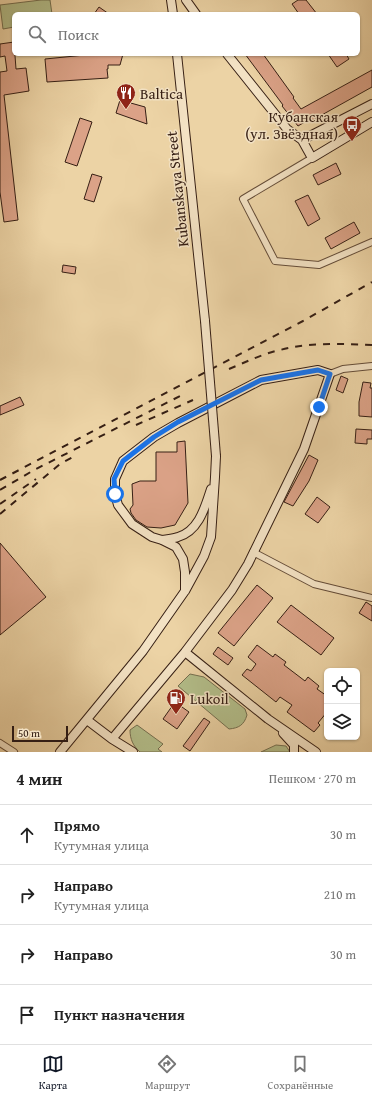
<!DOCTYPE html>
<html lang="ru">
<head>
<meta charset="utf-8">
<style>
  body { margin:0; font-family:"Gentium Book Plus",serif; background:#f6f6f6; color:#222 }
  .controls { position:absolute; right:12px; bottom:12px; display:grid; overflow:hidden; border-radius:6px; box-shadow:0 1px 3px #0004 }
  .controls button { width:36px; height:36px; display:grid; place-items:center; padding:0; border:0; border-bottom:1px solid #e0e0e0; background:#fff; color:#222; font:20px sans-serif }
  .scale { position:absolute; left:12px; bottom:10px; width:56px; box-sizing:border-box; padding-left:4px; border:2px solid #361f14; border-top:0; font-size:11px; line-height:14px; white-space:nowrap; color:#361f14; -webkit-text-stroke:3px #f3e2c4; paint-order:stroke }
  .stop { position:absolute; width:12px; height:12px; margin:-9px; border:3px solid #1a73e8; border-radius:50%; background:#fff }
  .stop.end { background:#1a73e8; border-color:#fff; box-shadow:0 1px 4px #0008 }
  .list { margin:0; padding:0; list-style:none }
  h2 { display:flex; justify-content:space-between; align-items:center; height:52px; margin:0; padding:0 16px; font-size:17px }
  h2 small { font-size:13px; font-weight:400; color:#767676 }
  .list li { display:grid; grid-template-columns:26px 1fr auto; gap:12px; align-items:center; box-sizing:border-box; height:60px; padding:0 16px; border-top:1px solid #e0e0e0 }
  .list b { display:block; font-size:15px; white-space:nowrap }
  .list p { margin:0; font-size:13px; white-space:nowrap; color:#767676 }
  .list em { font-size:13px; font-style:normal; color:#767676 }
  .icon { flex:none; width:22px; height:22px; fill:none; stroke:currentColor; stroke-width:2; stroke-linecap:round; stroke-linejoin:round }
  .map { position:relative; flex:none; width:372px; height:752px; overflow:hidden }
  .search { position:absolute; background:#fff; box-shadow:0 1px 3px #0004; left:12px; right:12px; top:12px; height:44px; display:flex; align-items:center; gap:10px; box-sizing:border-box; padding:0 14px; border-radius:6px; color:#767676; font-size:15px }
  .sheet { height:292px; background:#fff }
  nav { display:flex; justify-content:space-around; align-items:center; box-sizing:border-box; height:56px; border-top:1px solid #e0e0e0; background:#fff; font-size:11px; color:#767676 }
  nav a { display:grid; justify-items:center; gap:2px }
  nav .on { color:#111827 }
  .map>svg:first-child { display:block }
  .green { fill:#b3be8a; stroke:#746e4f }
  .building { fill:#dba287; stroke:#361f14 }
  .lines { fill:none; stroke-linecap:round; stroke-linejoin:round }
  .street-casing { stroke:#644c38; stroke-width:8 }
  .secondary-casing { stroke:#361f14; stroke-width:10 }
  .street { stroke:#f3e2c4; stroke-width:6 }
  .secondary { stroke:#f3e2c4; stroke-width:8 }
  .rail { stroke:#361f14; stroke-width:2; stroke-dasharray:7 7; stroke-linecap:butt }
  .secondary-bridge-casing { stroke:#361f14; stroke-width:10; stroke-linecap:butt }
  .secondary-bridge { stroke:#f3e2c4; stroke-width:8 }
  .route { stroke:#1a73e8; stroke-width:5 }
  .labels { text-anchor:middle; dominant-baseline:central; stroke-width:3; stroke-linejoin:round; paint-order:stroke }
  .poi-label { font-size:15px; fill:#361f14; stroke:#f3e2c4; text-anchor:start }
  .street-label { font-size:15px; fill:#361f14; stroke:#f3e2c4 }
</style>
</head>
<body>
<div class="map">
<svg width="372" height="752" viewBox="0 0 372 752">
  <rect width="100%" height="100%" fill="#ecd3a5"/>
  <filter id="stains"><feTurbulence type="fractalNoise" baseFrequency=".005" numOctaves="4"/><feColorMatrix values="0 0 0 0 .2 0 0 0 0 .09 0 0 0 0 .02 0 0 0 .5 -.17"/></filter>
  <radialGradient id="worn" r=".72"><stop offset=".6" stop-color="#630" stop-opacity="0"/><stop offset="1" stop-color="#630" stop-opacity=".3"/></radialGradient>
  <path class="green" d="M41 0H50L52 14H14V27L3 29 0 5Z
    M190 674 204 677 245 709 247 715C244 725 239 728 229 729L178 686Z
    M137 725 163 744 158 749 162 752H140C133 746 130 739 130 730Z
    M276 745 286 746 290 752H261Z"/>
  <path class="building" d="M298 0H306L317 14H299L292 4Z
    M99 7 109 14H94Z
    M14 42 16 69 26 68 29 91 4 95 18 220 4 222 0 192V72L7 71 5 56 0 57V44Z
    M95 54V55L123 54 120 65H108V69H107L108 78 47 82 45 59Z
    M245 54H263L294 97 293 98 301 109 372 70V87L311 121 310 119 298 126 282 106 283 105Z
    M328 54H346L349 59 337 67Z
    M120 100 145 107 147 124 116 113Z
    M80 118 92 122 77 166 65 162Z
    M336 163 341 174 318 185 313 175Z
    M92 174 102 177 94 202 84 199Z
    M308 195 320 219 308 226 295 201Z
    M354 222 360 233 331 249 325 238Z
    M63 265 76 267 75 274 62 272Z
    M341 376 348 379 343 393 336 390Z
    M363 382 371 383 370 388H372V417L359 416V402Z
    M20 397 24 405 0 415V406Z
    M356 429 372 430V439H367V444L355 443Z
    M185 441 188 503 175 525 161 528 147 527 136 520 131 513 130 509 133 505 132 484 140 481H156V452H177V442Z
    M309 455 318 460 309 481 293 506 284 502Z
    M317 497 330 507 318 523 305 514Z
    M0 543 46 597 0 635Z
    M257 585 273 598 234 646 218 633Z
    M366 602 372 606V621L359 613Z
    M291 605 334 638 321 655 277 622Z
    M257 645 273 657 275 654 286 662 284 665 305 681 308 677 319 686 317 689 327 696V712L318 723 320 725 314 732 287 712 292 705 280 697 276 702 242 675 247 669 251 671 256 664 248 657Z
    M218 647 233 658 228 665 213 654Z
    M175 702 189 712 177 729 163 719Z
    M204 718 210 722 190 751 183 746Z"/>
  <g class="lines">
    <defs>
      <path id="street" d="M312 158 243 199 275 261 319 265 372 242
        M330 374 343 369 372 366
        M253 552 314 584 372 598
        M0 743 14 752"/>
      <path id="secondary" d="M171 0 173 14
        M186 0 196 14
        M177 54 205 321
        M227 54 287 129 302 140 312 158 372 122
        M302 140 372 104
        M162 540C167 539 173 539 178 537 199 531 205 507 211 489
        M185 652 268 719 316 752
        M87 720 112 739 133 752
        M283 733 294 745V752
        M112 739 185 652 232 590 248 564 304 449 330 374 318 370 261 380 178 423 154 437 123 461 115 479V494L118 505 132 524 152 537 162 540 176 547 183 559 185 572V591
        M60 752 143 651 185 591 204 556 211 537 215 477 216 456"/>
    </defs>
    <use href="#street" class="street-casing"/>
    <use href="#secondary" class="secondary-casing"/>
    <use href="#street" class="street"/>
    <use href="#secondary" class="secondary"/>
    <path class="rail" d="M229 369C246 362 262 354 280 350 310 342 342 344 372 345
      M136 425 193 400
      M0 480 303 321 372 282
      M0 490 34 470 182 395
      M0 504 36 479
      M0 514 60 464 73 457"/>
    <defs>
      <path id="secondary-bridge" d="M205 321 216 456"/>
    </defs>
    <use href="#secondary-bridge" class="secondary-bridge-casing"/>
    <use href="#secondary-bridge" class="secondary-bridge"/>
  </g>
  <g class="lines">
    <path class="route" d="M115 494 114 479 123 461 154 437 178 422 261 380 318 370 330 374 319 407"/>
  </g>
  <defs>
    <symbol id="restaurant-pin" viewBox="-11 -11 22 30"><path d="M0 17L-7.5 6A9.5 9.5 0 1 1 7.5 6Z" fill="#8f2418" stroke="#f3e2c4"/><path d="M-5-6h1v4h1v-4h1v4h1v-4h1v5L-1.5 .5V6h-2V.5L-5-1ZM5-6V6H3V1.5H1.5Q1.5-4 5-6Z" fill="#fff"/></symbol>
    <symbol id="bus-pin" viewBox="-11 -11 22 30"><path d="M0 17L-7.5 6A9.5 9.5 0 1 1 7.5 6Z" fill="#8f2418" stroke="#f3e2c4"/><path d="M-5-6H5V4H4V6H2V4H-2V6H-4V4H-5ZM-3.5-4V0h7V-4ZM-3.5 1.2v1.5H-2V1.2ZM2 1.2v1.5H3.5V1.2Z" fill="#fff"/></symbol>
    <symbol id="fuel-pin" viewBox="-11 -11 22 30"><path d="M0 17L-7.5 6A9.5 9.5 0 1 1 7.5 6Z" fill="#8f2418" stroke="#f3e2c4"/><path d="M-5.5-6h7V0h2V4h1.3V-2.5L3-4.5l.8-.8L6-3V5H2.5V1h-1V6h-7ZM-4.2-4.7v3.2H.2V-4.7Z" fill="#fff"/></symbol>
  </defs>
  <g fill-rule="evenodd">
    <use href="#restaurant-pin" x="115" y="82" width="22" height="30"/>
    <use href="#bus-pin" x="341" y="114" width="22" height="30"/>
    <use href="#fuel-pin" x="165" y="687" width="22" height="30"/>
  </g>
  <g class="labels">
    <g class="poi-label">
      <text x="140" y="93">Baltica</text>
      <text x="338" y="116" text-anchor="end">Кубанская<tspan x="338" dy="17">(ул. Звёздная)</tspan></text>
      <text x="190" y="698">Lukoil</text>
    </g>
    <g class="street-label">
      <text transform="translate(177 189) rotate(-96)">Kubanskaya Street</text>
    </g>
  </g>
  <rect width="100%" height="100%" filter="url(#stains)"/>
  <rect width="100%" height="100%" fill="url(#worn)"/>
</svg>
<div class="controls">
<button><svg class="icon" aria-label="locate" viewBox="0 0 24 24"><circle cx="12" cy="12" r="6"/><path d="M12 2v4M12 18v4M2 12h4M18 12h4"/></svg></button>
<button><svg class="icon" aria-label="layers" viewBox="0 0 24 24"><path d="M12 4l9 5-9 5-9-5zM3 14l9 5 9-5"/></svg></button>
</div>
<div class="scale">50 m</div>
<div class="stop" style="left:115px;top:494px"></div>
<div class="stop end" style="left:319px;top:407px"></div>
<div class="search"><svg class="icon" aria-label="search" viewBox="0 0 24 24"><circle cx="10" cy="10" r="6"/><path d="M15 15l6 6"/></svg>Поиск</div>
</div>
<section class="sheet">
<h2>4 мин<small>Пешком · 270 m</small></h2>
<ul class="list">
<li><svg class="icon" aria-label="ahead" viewBox="0 0 24 24"><path d="M12 20V5M6 11l6-6 6 6"/></svg><div><b>Прямо</b><p>Кутумная улица</p></div><em>30 m</em></li>
<li><svg class="icon" aria-label="right" viewBox="0 0 24 24"><path d="M7 20v-9h11M14 6l5 5-5 5"/></svg><div><b>Направо</b><p>Кутумная улица</p></div><em>210 m</em></li>
<li><svg class="icon" aria-label="right" viewBox="0 0 24 24"><path d="M7 20v-9h11M14 6l5 5-5 5"/></svg><div><b>Направо</b></div><em>30 m</em></li>
<li><svg class="icon" aria-label="arrive" viewBox="0 0 24 24"><path d="M6 21V4h12l-3 4 3 4H6"/></svg><div><b>Пункт назначения</b></div></li>
</ul>
</section>
<nav>
<a class="on"><svg class="icon" aria-label="map" viewBox="0 0 24 24"><path d="M3 6l6-2 6 2 6-2v14l-6 2-6-2-6 2zM9 4v14M15 6v14"/></svg>Карта</a>
<a><svg class="icon" aria-label="directions" viewBox="0 0 24 24"><path d="M12 3l9 9-9 9-9-9zM9 14v-3h6M13 9l2 2-2 2"/></svg>Маршрут</a>
<a><svg class="icon" aria-label="saved" viewBox="0 0 24 24"><path d="M7 4h10v16l-5-4-5 4z"/></svg>Сохранённые</a>
</nav>
</body>
</html>
